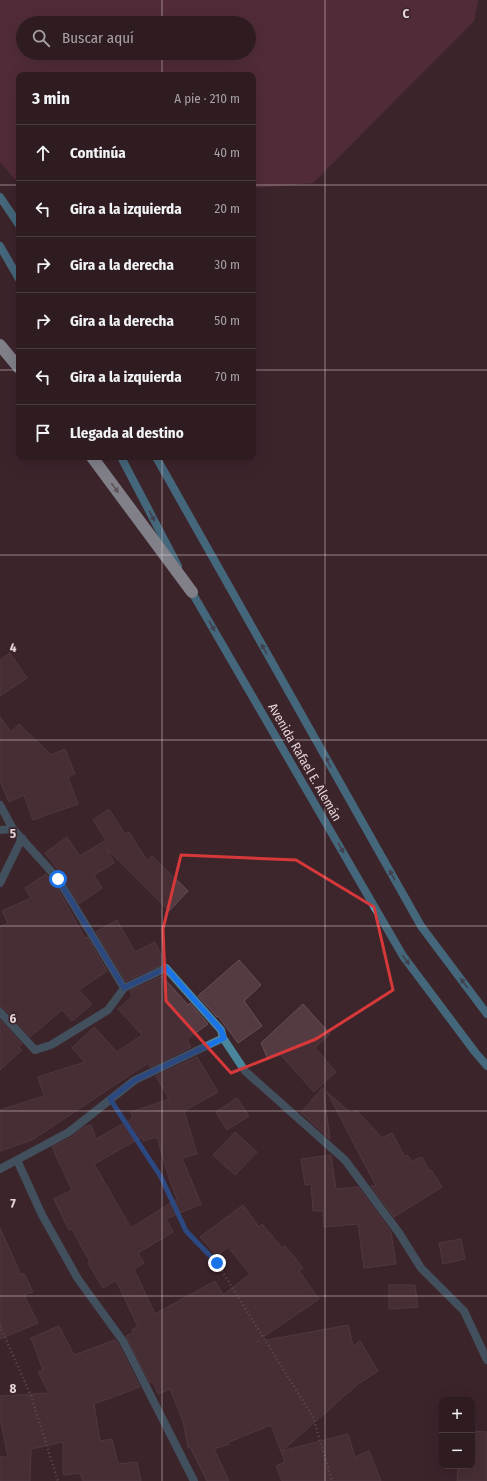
<!DOCTYPE html>
<html lang="es">
<head>
<meta charset="utf-8">
<style>
  body { margin:0; font-family:"Fira Sans Condensed",sans-serif; background:#36252a; color:#f1f3f6 }
  .controls { position:absolute; right:12px; bottom:12px; display:grid; overflow:hidden; border-radius:8px; box-shadow:0 4px 16px #0002 }
  .controls button { width:36px; height:36px; display:grid; place-items:center; padding:0; border:0; border-bottom:1px solid #493a3f; background:#2e1c21; color:#f1f3f6; font:20px sans-serif }
  .stop { position:absolute; width:12px; height:12px; margin:-9px; border:3px solid #1a73e8; border-radius:50%; background:#fff }
  .stop.end { background:#1a73e8; border-color:#fff; box-shadow:0 1px 4px #0008 }
  .list { margin:0; padding:0; list-style:none }
  h2 { display:flex; justify-content:space-between; align-items:center; height:52px; margin:0; padding:0 16px; font-size:17px }
  h2 small { font-size:13px; font-weight:400; color:#a7a1a5 }
  .list li { display:grid; grid-template-columns:26px 1fr auto; gap:12px; align-items:center; box-sizing:border-box; height:56px; padding:0 16px; border-top:1px solid #493a3f }
  .list b { display:block; font-size:15px; white-space:nowrap }
  .list em { font-size:13px; font-style:normal; color:#a7a1a5 }
  .icon { flex:none; width:22px; height:22px; fill:none; stroke:currentColor; stroke-width:2; stroke-linecap:round; stroke-linejoin:round }
  .map { position:relative; flex:none; width:487px; height:1481px; overflow:hidden }
  .search { position:absolute; background:#2e1c21; box-shadow:0 4px 16px #0002; left:16px; top:16px; width:240px; height:44px; display:flex; align-items:center; gap:10px; box-sizing:border-box; padding:0 14px; border-radius:22px; color:#a7a1a5; font-size:15px }
  .panel { position:absolute; background:#2e1c21; box-shadow:0 4px 16px #0002; left:16px; top:72px; width:240px; height:388px; border-radius:8px }
  .map>svg:first-child { display:block }
  .green { fill:#6a3648; fill-rule:evenodd }
  .building { fill:#543b42; stroke:#694f56; fill-rule:evenodd }
  .lines { fill:none; stroke-linecap:round; stroke-linejoin:round }
  .path { stroke:#8a767b; stroke-width:2.5; stroke-dasharray:1 3; stroke-linecap:butt }
  .minor { stroke:#49869b; stroke-width:8 }
  .secondary { stroke:#50b8db; stroke-width:8 }
  .motorway { stroke:#d6f0fb; stroke-width:12 }
  .oneway { fill:#8a8a94 }
  .oneway2 { fill:#46677b }
  .route { stroke:#1a73e8; stroke-width:5 }
  .marked { fill:none; stroke:#d7393a; stroke-width:3; stroke-linejoin:round }
  .grid { fill:none; stroke:#e4d4d8; stroke-width:1; stroke-opacity:0.55 }
  .labels { text-anchor:middle; dominant-baseline:central; stroke-width:3.5; stroke-linejoin:round; paint-order:stroke }
  .street-label { font-size:13px; fill:#e4d4d8; stroke:#3d252c }
  .grid-label { font-size:13px; text-anchor:middle; font-weight:bold; fill:#e4d4d8; stroke:#3d252c; stroke-width:3.5; stroke-linejoin:round; paint-order:stroke }
</style>
</head>
<body>
<div class="map">
<svg width="487" height="1481" viewBox="0 0 487 1481">
  <rect width="100%" height="100%" fill="#3d252c"/>
  <path class="green" d="M0 0H478L474 21 313 183 253 188V75H19V184L0 162ZM23 23H249V53H23Z"/>
  <path class="building" d="M10 653 27 678 0 696V660Z
    M0 717 11 732 19 724 51 755 65 749 75 774 68 777 78 804 33 820 24 795 9 802 0 781Z
    M109 809 125 834 129 832 147 861 152 856 188 891 169 911 107 849 114 863 94 875 102 888 79 904 63 876 45 853 67 837 80 856 106 840 93 820Z
    M46 874 54 882 85 938 87 937 107 971 79 990 92 1004 72 1021 62 1010 30 1037 4 1008 0 1007V927L8 923 2 911 31 898 25 888Z
    M117 920 135 952 155 942 165 963 126 981 96 932Z
    M239 960 261 985 244 1001 262 1026 238 1043 218 1016 217 1017 198 996Z
    M162 976 188 1005 190 1003 208 1024 187 1039 191 1047 150 1067 148 1063 32 1140 0 1151V1110L44 1096 38 1077 85 1062 72 1048 94 1027 117 1052 142 1035 118 1009 132 997 130 991Z
    M303 1004 330 1034 315 1048 336 1072 314 1092 280 1054 268 1059 261 1043Z
    M0 1020 22 1044 19 1047 22 1050 0 1070Z
    M197 1057 218 1092 184 1111 197 1154 182 1158 201 1204 166 1219 173 1232 138 1253 144 1263 134 1269 155 1314 215 1281 223 1295 250 1274 228 1247 217 1256 200 1237 243 1205 259 1227 262 1224 282 1248 285 1246 303 1268 299 1271 319 1299 256 1342 348 1325 353 1346 360 1341 378 1371 358 1384 282 1451 348 1434 355 1457 369 1451 381 1481H282L276 1466 285 1462 271 1425 229 1442V1444L214 1449 229 1481H207L190 1447 188 1448 183 1421 170 1389 158 1394 153 1382 150 1383 126 1336 133 1333 132 1330 138 1327 116 1280 103 1288 88 1263 90 1262 72 1229 69 1230 54 1199 72 1190 52 1147 72 1137 84 1127 91 1125 96 1139 133 1118 131 1112 169 1099 156 1076ZM142 1137 143 1141 157 1137 170 1181 177 1199 131 1228 94 1164Z
    M323 1087 330 1139 301 1113Z
    M327 1092 352 1114 356 1110 382 1138 392 1133 405 1157 407 1155 412 1161 422 1157 429 1171 431 1170 442 1187 394 1217 371 1186H376Z
    M237 1098 249 1116 227 1130 216 1112Z
    M235 1132 257 1152 235 1175 213 1155Z
    M331 1155 336 1189 358 1187 391 1232 396 1264 364 1268 358 1224 324 1227 323 1211H313L311 1184 305 1185 301 1159Z
    M0 1228 21 1275 24 1273 33 1292 24 1295 38 1323 0 1339Z
    M461 1239 465 1259 443 1264 439 1243Z
    M389 1285H415L418 1307 389 1309Z
    M59 1326 74 1355 115 1340 118 1344 140 1387 94 1404 100 1441 112 1439 118 1464 137 1462 141 1481H83L80 1473 63 1475V1442L31 1449 30 1481H0V1457H8L0 1418V1396L49 1393 38 1372 43 1370 31 1338Z
    M472 1431 487 1432V1481H457L458 1466H472Z"/>
  <g class="lines">
    <path class="path" d="M118 1111 161 1177 186 1231 217 1263 313 1417 332 1481
      M0 1326 31 1396 58 1481"/>
    <path class="minor" d="M0 805 13 829 58 879 124 988 166 968 221 1030 223 1038 245 1071 345 1160 399 1233 421 1268 464 1311 487 1360
      M0 830 13 829
      M0 883 22 838
      M0 1012 35 1050 51 1045 108 1010 124 988
      M17 1160 42 1215 78 1279 123 1341 194 1481
      M0 1169 69 1132 135 1080 223 1038"/>
    <path class="secondary" d="M0 197 19 225
      M0 246 19 279
      M121 457 178 566
      M156 457 421 926 487 1014
      M190 589 403 956 475 1052 487 1066"/>
    <path class="motorway" d="M0 345 19 368
      M92 457 192 592"/>
  </g>
  <defs><path id="oneway-solid" d="M-6-.8H1V-3.2L6.5 0L1 3.2V.8H-6Z"/></defs>
  <use class="oneway" href="#oneway-solid" transform="translate(115 488) rotate(53)"/>
  <g class="oneway2">
    <use href="#oneway-solid" transform="translate(152 516) rotate(62)"/>
    <use href="#oneway-solid" transform="translate(212 626) rotate(60)"/>
    <use href="#oneway-solid" transform="translate(264 649) rotate(-119)"/>
    <use href="#oneway-solid" transform="translate(328 762) rotate(-119)"/>
    <use href="#oneway-solid" transform="translate(341 848) rotate(60)"/>
    <use href="#oneway-solid" transform="translate(392 875) rotate(-119)"/>
    <use href="#oneway-solid" transform="translate(406 960) rotate(54)"/>
    <use href="#oneway-solid" transform="translate(464 983) rotate(-127)"/>
  </g>
  <g class="lines">
    <path class="route" d="M58 879 124 988 166 968 221 1030 224 1038 135 1080 110 1099 161 1177 186 1231 217 1263"/>
  </g>
  <path d="M0 0H487V1481H0ZM181 855 296 860 374 907 393 990 316 1039 231 1073 166 1001 163 929Z" fill="#3d252c" fill-opacity=".55" fill-rule="evenodd"/>
  <path class="marked" d="M181 855 296 860 374 907 393 990 316 1039 231 1073 166 1001 163 929Z"/>
  <path class="grid" d="M162 0V23M325 0V1481M162 53V75M0 185H19M253 185H487M0 370H19M253 370H487M162 457V1481M0 555H487M0 740H487M0 926H487M0 1111H487M0 1296H487"/>
  <g class="labels">
    <g class="street-label">
      <text transform="translate(305 762) rotate(60)">Avenida Rafael E. Alemán</text>
    </g>
  </g>
  <g class="grid-label">
    <text x="406" y="18">C</text>
    <text x="13" y="652">4</text>
    <text x="13" y="838">5</text>
    <text x="13" y="1023">6</text>
    <text x="13" y="1208">7</text>
    <text x="13" y="1393">8</text>
  </g>
</svg>
<div class="controls">
<button>+</button>
<button>−</button>
</div>
<div class="stop" style="left:58px;top:879px"></div>
<div class="stop end" style="left:217px;top:1263px"></div>
<div class="search"><svg class="icon" aria-label="search" viewBox="0 0 24 24"><circle cx="10" cy="10" r="6"/><path d="M15 15l6 6"/></svg>Buscar aquí</div>
<section class="panel">
<h2>3 min<small>A pie · 210 m</small></h2>
<ul class="list">
<li><svg class="icon" aria-label="ahead" viewBox="0 0 24 24"><path d="M12 20V5M6 11l6-6 6 6"/></svg><div><b>Continúa</b></div><em>40 m</em></li>
<li><svg class="icon" aria-label="left" viewBox="0 0 24 24"><path d="M17 20v-9H6M10 6l-5 5 5 5"/></svg><div><b>Gira a la izquierda</b></div><em>20 m</em></li>
<li><svg class="icon" aria-label="right" viewBox="0 0 24 24"><path d="M7 20v-9h11M14 6l5 5-5 5"/></svg><div><b>Gira a la derecha</b></div><em>30 m</em></li>
<li><svg class="icon" aria-label="right" viewBox="0 0 24 24"><path d="M7 20v-9h11M14 6l5 5-5 5"/></svg><div><b>Gira a la derecha</b></div><em>50 m</em></li>
<li><svg class="icon" aria-label="left" viewBox="0 0 24 24"><path d="M17 20v-9H6M10 6l-5 5 5 5"/></svg><div><b>Gira a la izquierda</b></div><em>70 m</em></li>
<li><svg class="icon" aria-label="arrive" viewBox="0 0 24 24"><path d="M6 21V4h12l-3 4 3 4H6"/></svg><div><b>Llegada al destino</b></div></li>
</ul>
</section>
</div>
</body>
</html>
